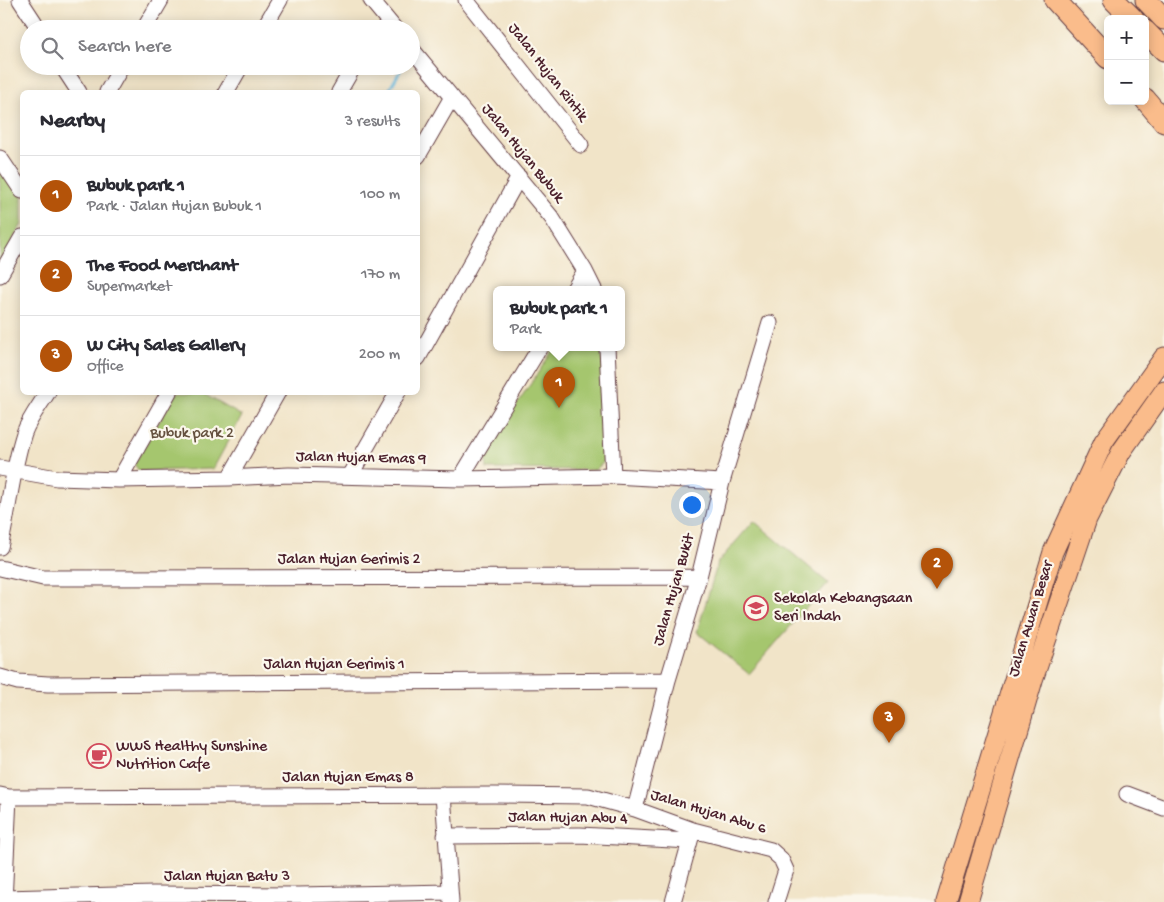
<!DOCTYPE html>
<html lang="en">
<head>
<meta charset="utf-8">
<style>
  body { margin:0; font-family:"Gochi Hand",sans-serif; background:#f7f7f7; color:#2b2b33 }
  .controls { position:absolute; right:15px; top:15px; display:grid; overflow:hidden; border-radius:8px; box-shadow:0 2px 12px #0003 }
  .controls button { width:45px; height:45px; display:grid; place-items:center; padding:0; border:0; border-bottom:1px solid #e1e1e2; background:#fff; color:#2b2b33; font:25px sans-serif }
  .you { position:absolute; left:691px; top:504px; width:18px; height:18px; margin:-12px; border:4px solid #fff; border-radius:50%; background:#1a73e8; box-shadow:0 0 0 8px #1a73e833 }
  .badge { display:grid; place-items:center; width:32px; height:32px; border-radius:50%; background:#b45309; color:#fff; font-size:16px; font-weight:700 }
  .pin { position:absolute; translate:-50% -41px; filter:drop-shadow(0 1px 2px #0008) }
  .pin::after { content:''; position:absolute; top:26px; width:18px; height:15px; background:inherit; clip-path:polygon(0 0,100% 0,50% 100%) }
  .popup { position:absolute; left:493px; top:286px; width:132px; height:65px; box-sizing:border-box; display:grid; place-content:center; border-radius:8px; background:#fff; filter:drop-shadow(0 1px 4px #0005); font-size:16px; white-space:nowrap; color:#7c7c81 }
  .popup b { font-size:19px; color:#2b2b33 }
  .popup::after { content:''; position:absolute; left:50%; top:100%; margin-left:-10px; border:10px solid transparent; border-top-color:#fff }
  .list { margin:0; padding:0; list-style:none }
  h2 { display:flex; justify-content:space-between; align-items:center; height:65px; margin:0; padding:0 20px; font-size:21px }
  h2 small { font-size:16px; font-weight:400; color:#7c7c81 }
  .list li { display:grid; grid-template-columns:32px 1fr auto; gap:15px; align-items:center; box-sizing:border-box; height:80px; padding:0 20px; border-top:1px solid #e1e1e2 }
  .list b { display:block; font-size:19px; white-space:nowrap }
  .list p { margin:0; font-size:16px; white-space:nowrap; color:#7c7c81 }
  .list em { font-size:16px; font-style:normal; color:#7c7c81 }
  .icon { flex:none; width:28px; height:28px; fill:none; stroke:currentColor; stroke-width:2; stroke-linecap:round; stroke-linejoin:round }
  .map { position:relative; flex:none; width:1164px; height:902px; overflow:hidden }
  .search { position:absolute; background:#fff; box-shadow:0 2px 12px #0003; left:20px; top:20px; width:400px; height:55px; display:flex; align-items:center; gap:12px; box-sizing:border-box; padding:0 18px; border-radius:28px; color:#7c7c81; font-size:19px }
  .panel { position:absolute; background:#fff; box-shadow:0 2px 12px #0003; left:20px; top:90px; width:400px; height:305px; border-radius:8px }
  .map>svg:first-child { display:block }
  .green { fill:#a5c66e; stroke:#78724c }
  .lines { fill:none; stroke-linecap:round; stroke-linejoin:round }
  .stream { stroke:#62b8df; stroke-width:3 }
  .minor-casing { stroke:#633d43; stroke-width:17 }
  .major-casing { stroke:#633d43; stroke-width:21 }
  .highway-casing { stroke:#633d43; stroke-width:23 }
  .minor { stroke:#fff; stroke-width:15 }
  .major { stroke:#fabc8b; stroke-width:19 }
  .highway { stroke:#fabc8b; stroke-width:21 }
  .labels { text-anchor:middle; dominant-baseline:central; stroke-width:4.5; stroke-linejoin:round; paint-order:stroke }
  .street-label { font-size:16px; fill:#4a1f2b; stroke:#fbf7ec }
  .park-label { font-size:16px; fill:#65513f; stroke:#fbf7ec }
  .poi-label { font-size:16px; fill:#4a1f2b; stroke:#fbf7ec; text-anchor:start }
</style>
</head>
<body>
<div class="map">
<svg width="1164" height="902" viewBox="0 0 1164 902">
  <rect width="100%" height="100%" fill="#fbf7ec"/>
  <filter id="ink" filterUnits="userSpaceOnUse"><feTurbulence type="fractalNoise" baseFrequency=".02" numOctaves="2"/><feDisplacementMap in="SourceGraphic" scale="10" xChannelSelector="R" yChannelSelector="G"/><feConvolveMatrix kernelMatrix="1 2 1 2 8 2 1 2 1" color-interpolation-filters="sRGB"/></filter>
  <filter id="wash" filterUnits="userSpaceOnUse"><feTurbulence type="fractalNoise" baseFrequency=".0096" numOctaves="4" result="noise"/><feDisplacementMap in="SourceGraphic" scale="20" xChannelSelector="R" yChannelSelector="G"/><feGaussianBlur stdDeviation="1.12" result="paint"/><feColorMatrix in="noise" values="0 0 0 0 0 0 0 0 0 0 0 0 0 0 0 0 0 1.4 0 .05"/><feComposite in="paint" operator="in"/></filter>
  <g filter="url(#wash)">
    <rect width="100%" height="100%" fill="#f1e4c8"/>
    <path class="green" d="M0 156 22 194V224L0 264Z
      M555 347H599L603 364 604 462 595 470 487 469 485 453Z
      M176 393H202L242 416 213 469 139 471 134 464Z
      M754 521 828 583 749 674 697 632 718 562Z"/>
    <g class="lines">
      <path class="stream" d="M388 92 403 66"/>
    </g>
  </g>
  <g filter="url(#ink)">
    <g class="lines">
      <defs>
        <path id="minor" d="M20 0 39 29
          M371 0 395 29
          M466 0 581 145
          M144 29 161 0
          M263 29 280 0
          M411 48 552 218 585 271 594 289
          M62 66 79 92
          M107 92 122 66
          M226 92 241 66
          M339 92 354 66
          M418 156 452 97
          M0 158 22 191
          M0 275 22 237
          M574 289 585 271
          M607 347 613 476
          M418 358 519 177
          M0 468 57 478 119 480 229 478 289 475 460 479 613 476 722 482
          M350 476 398 392
          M229 478 278 392
          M460 479 540 347
          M119 480 169 392
          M0 547C9 509 12 470 24 433 29 419 40 405 48 392
          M0 568 43 578 699 577
          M0 677 18 682 48 684 668 680
          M1127 794 1164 808
          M0 795 9 797 494 795 588 796 635 809 693 830 771 850 781 859 786 870 776 902
          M443 795 451 901
          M635 809 668 680 699 577 722 482 770 323
          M445 836 580 835 690 841
          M4 898 153 894 298 895 450 892
          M4 902 9 797
          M673 902 692 834"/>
        <path id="major" d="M946 902 1053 552 1104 441 1164 357
          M968 902 1033 680 1087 519 1121 452 1164 391"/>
        <path id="highway" d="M1055 0 1108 58
          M1114 0 1133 19
          M1146 0 1164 19
          M1145 31 1164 50
          M1145 99 1164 122"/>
      </defs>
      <use href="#minor" class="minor-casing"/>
      <use href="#major" class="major-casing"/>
      <use href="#highway" class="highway-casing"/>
      <use href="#minor" class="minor"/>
      <use href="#major" class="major"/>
      <use href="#highway" class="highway"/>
    </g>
  </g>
  <defs>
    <symbol id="school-ring" viewBox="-11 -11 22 22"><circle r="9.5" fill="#fbf7ec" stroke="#d1495b" stroke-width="1.5"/><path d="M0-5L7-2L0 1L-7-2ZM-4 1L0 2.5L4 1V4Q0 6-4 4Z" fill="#d1495b"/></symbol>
    <symbol id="cafe-ring" viewBox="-11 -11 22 22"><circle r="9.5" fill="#fbf7ec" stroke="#d1495b" stroke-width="1.5"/><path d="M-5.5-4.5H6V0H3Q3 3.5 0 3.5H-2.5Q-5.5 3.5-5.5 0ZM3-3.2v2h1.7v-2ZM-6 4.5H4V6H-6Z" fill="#d1495b"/></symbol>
  </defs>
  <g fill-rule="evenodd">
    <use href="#school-ring" x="742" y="594" width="28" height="28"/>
    <use href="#cafe-ring" x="85" y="742" width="28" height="28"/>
  </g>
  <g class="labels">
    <g class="street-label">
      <text transform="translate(547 73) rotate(52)">Jalan Hujan Rintik</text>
      <text transform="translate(522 154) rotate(51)">Jalan Hujan Bubuk</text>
      <text transform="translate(361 459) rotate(1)">Jalan Hujan Emas 9</text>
      <text x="349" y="560">Jalan Hujan Gerimis 2</text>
      <text transform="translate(675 590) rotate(-74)">Jalan Hujan Bukit</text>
      <text transform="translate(1032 619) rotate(-73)">Jalan Awan Besar</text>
      <text x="334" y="665">Jalan Hujan Gerimis 1</text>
      <text x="348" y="778">Jalan Hujan Emas 8</text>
      <text transform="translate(708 813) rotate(17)">Jalan Hujan Abu 6</text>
      <text transform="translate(568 819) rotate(1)">Jalan Hujan Abu 4</text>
      <text x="227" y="877">Jalan Hujan Batu 3</text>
    </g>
    <g class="park-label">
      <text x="192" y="434">Bubuk park 2</text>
    </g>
    <g class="poi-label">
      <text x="774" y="599">Sekolah Kebangsaan<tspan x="774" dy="18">Seri Indah</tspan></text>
      <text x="116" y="747">WWS Healthy Sunshine<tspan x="116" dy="18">Nutrition Cafe</tspan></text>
    </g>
  </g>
</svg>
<div class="controls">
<button>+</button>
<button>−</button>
</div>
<div class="you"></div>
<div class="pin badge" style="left:559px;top:408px">1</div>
<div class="popup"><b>Bubuk park 1</b>Park</div>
<div class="pin badge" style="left:937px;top:589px">2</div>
<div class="pin badge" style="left:889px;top:743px">3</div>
<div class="search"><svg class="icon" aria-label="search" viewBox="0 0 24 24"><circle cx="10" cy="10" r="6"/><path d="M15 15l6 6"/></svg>Search here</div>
<section class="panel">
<h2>Nearby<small>3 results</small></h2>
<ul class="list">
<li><span class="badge">1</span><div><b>Bubuk park 1</b><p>Park · Jalan Hujan Bubuk 1</p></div><em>100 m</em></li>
<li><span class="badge">2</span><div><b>The Food Merchant</b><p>Supermarket</p></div><em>170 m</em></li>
<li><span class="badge">3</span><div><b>W City Sales Gallery</b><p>Office</p></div><em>200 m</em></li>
</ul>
</section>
</div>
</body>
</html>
